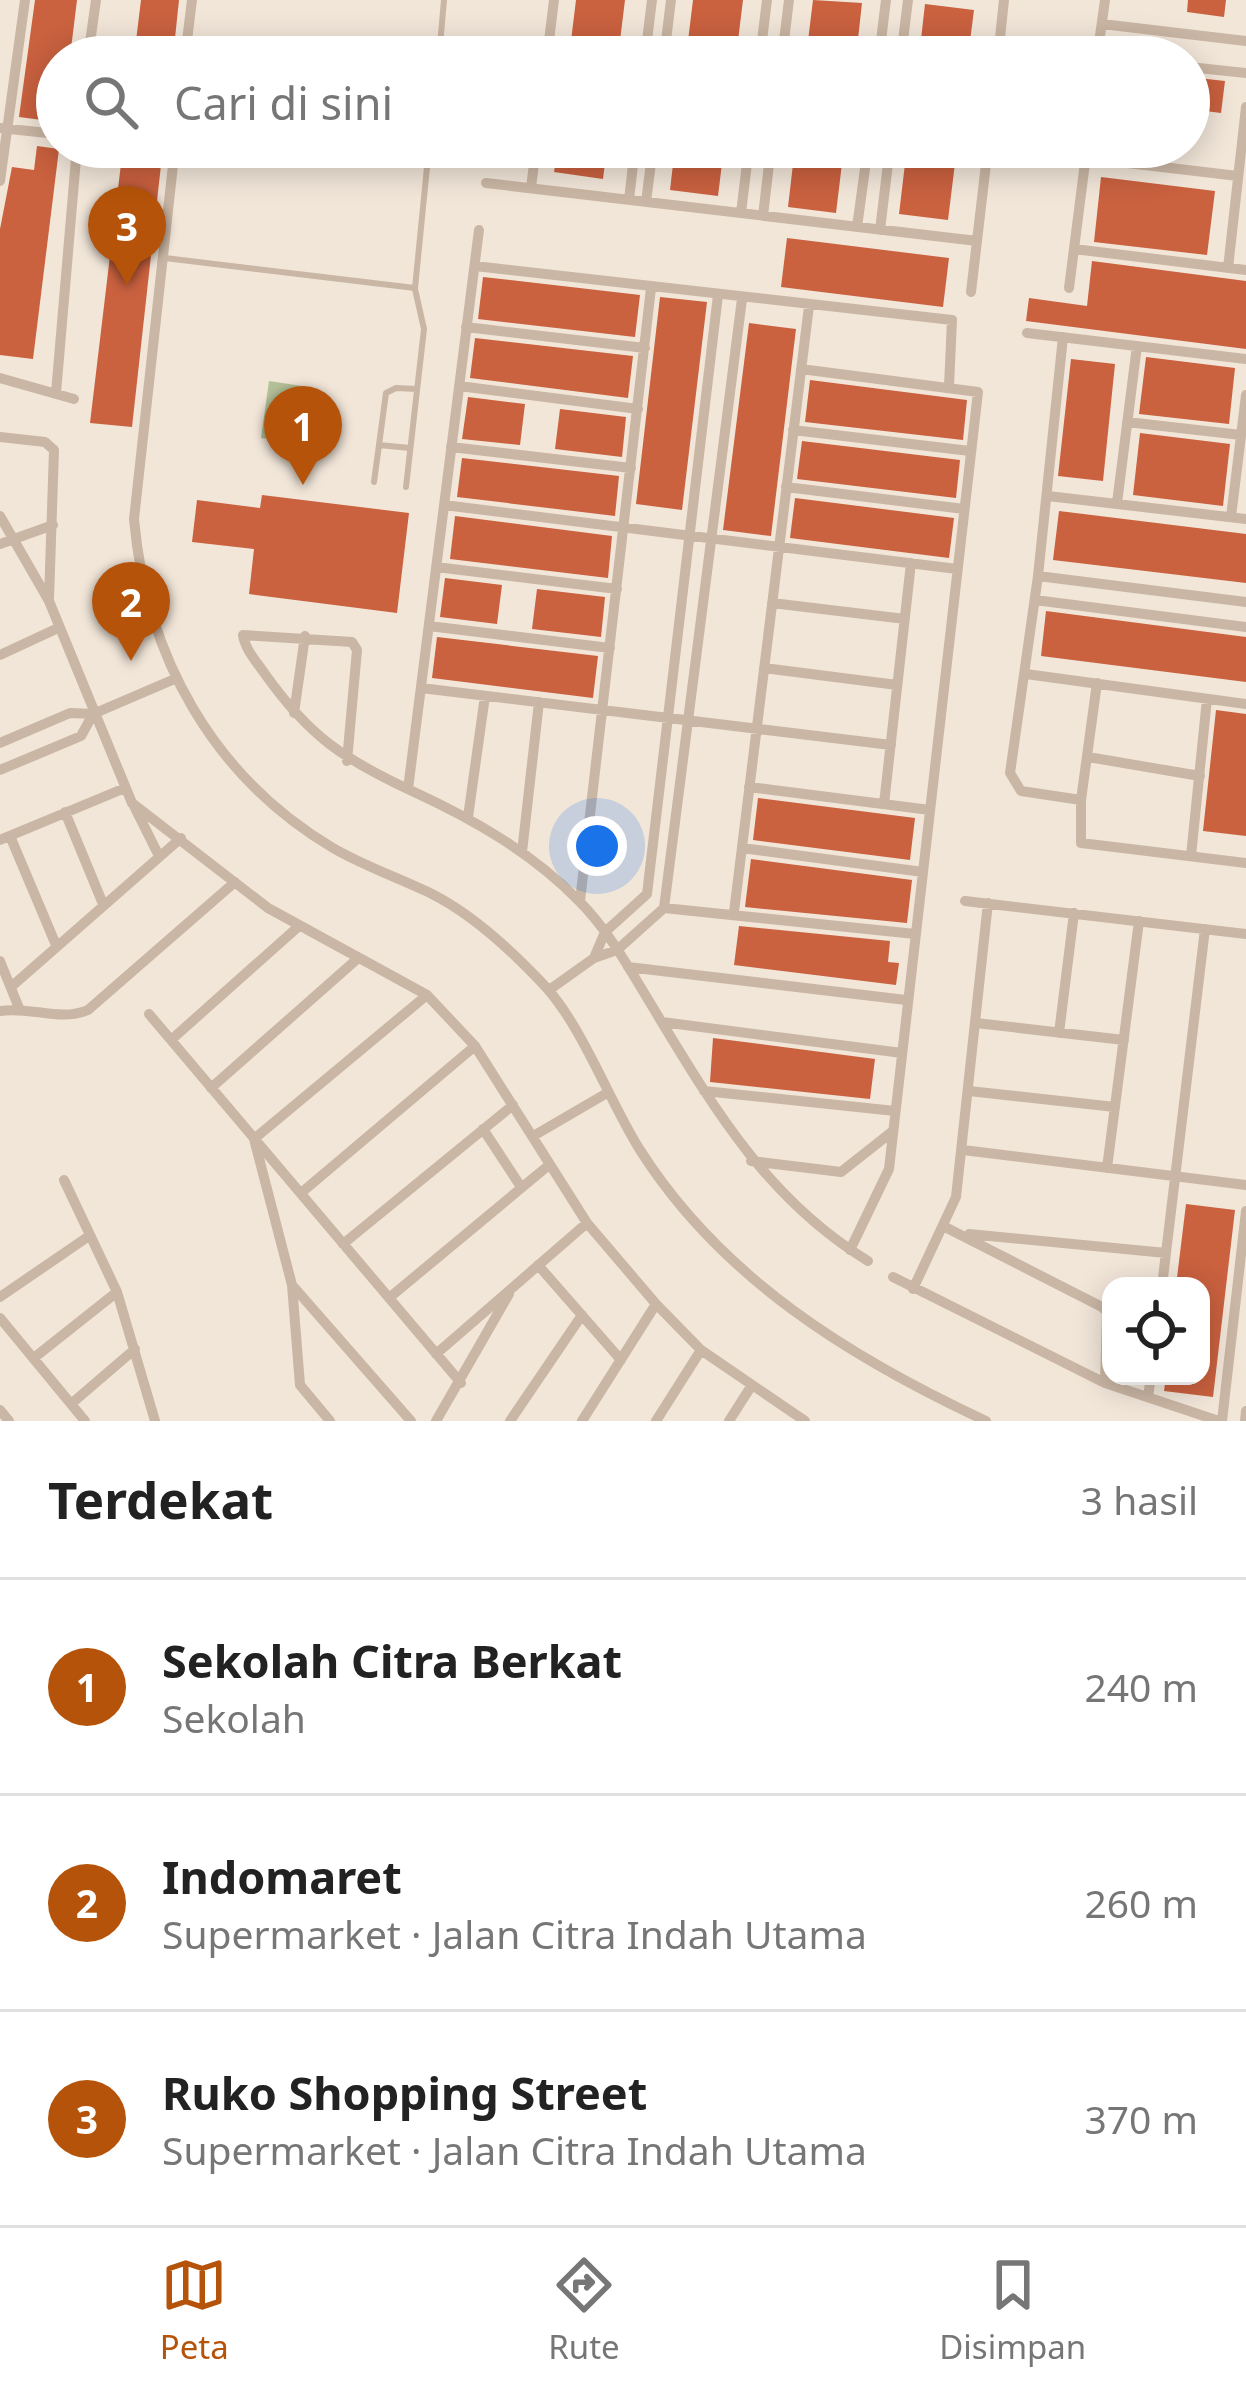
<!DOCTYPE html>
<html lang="id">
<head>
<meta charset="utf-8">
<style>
  body { margin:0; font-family:"Noto Sans",sans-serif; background:#f2f2f2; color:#222 }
  .controls { position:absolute; right:36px; bottom:36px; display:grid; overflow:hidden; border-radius:24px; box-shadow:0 6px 30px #0003 }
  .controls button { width:108px; height:108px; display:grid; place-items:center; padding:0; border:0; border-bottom:3px solid #e0e0e0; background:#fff; color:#222; font:60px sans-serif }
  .you { position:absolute; left:597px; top:846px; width:42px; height:42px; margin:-30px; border:9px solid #fff; border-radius:50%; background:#1a73e8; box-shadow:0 0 0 18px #1a73e833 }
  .badge { display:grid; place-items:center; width:78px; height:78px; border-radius:50%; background:#b45309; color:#fff; font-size:39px; font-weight:700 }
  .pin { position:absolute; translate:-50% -99px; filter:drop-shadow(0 3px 6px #0008) }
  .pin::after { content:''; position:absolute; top:63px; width:42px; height:36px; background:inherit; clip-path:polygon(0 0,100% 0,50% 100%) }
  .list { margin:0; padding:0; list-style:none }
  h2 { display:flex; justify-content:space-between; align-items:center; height:156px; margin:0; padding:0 48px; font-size:51px }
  h2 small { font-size:39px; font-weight:400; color:#767676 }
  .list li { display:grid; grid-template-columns:78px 1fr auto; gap:36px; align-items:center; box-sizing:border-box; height:216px; padding:0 48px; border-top:3px solid #e0e0e0 }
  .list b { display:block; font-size:45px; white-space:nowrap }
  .list p { margin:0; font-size:39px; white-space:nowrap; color:#767676 }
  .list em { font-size:39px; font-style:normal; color:#767676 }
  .icon { flex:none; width:66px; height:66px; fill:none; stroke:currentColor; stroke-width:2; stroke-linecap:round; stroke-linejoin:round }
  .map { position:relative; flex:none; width:1246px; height:1421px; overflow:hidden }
  .search { position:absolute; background:#fff; box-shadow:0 6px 30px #0003; left:36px; right:36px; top:36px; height:132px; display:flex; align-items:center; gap:30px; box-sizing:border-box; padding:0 42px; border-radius:66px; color:#767676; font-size:45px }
  .sheet { height:804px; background:#fff }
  nav { display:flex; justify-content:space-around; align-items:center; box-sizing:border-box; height:168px; border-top:3px solid #e0e0e0; background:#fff; font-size:33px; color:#767676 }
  nav a { display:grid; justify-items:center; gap:6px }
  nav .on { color:#b45309 }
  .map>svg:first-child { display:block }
  .green { fill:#b3c198 }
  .building { fill:#ca613f }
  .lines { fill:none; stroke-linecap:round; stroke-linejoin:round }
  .service { stroke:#cab6a4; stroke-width:6 }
  .minor { stroke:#cab6a4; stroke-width:10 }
</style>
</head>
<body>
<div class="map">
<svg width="1246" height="1421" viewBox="0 0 1246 1421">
  <rect width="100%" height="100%" fill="#f2e6d9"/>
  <path class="green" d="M269 381 302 386 295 443 261 438Z"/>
  <path class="building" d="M35 0H77L70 57H57V122L19 117Z
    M141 0H179L173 57H134Z
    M576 0H625L618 57H569Z
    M693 0H743L736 57H686Z
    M813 0 862 3 856 57H806Z
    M1188 0H1226L1224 17 1187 12Z
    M925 4 974 10 968 57H919Z
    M1189 77 1225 81 1221 113 1189 109Z
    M37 146 59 149 33 359 0 355V229L12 167 34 170Z
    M123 147H163L132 427 90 423Z
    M558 147H607L603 179 554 172Z
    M675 147H724L718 196 670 190Z
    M795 147H844L836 213 788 207Z
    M907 147H957L948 220 899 214Z
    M1101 177 1215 191 1207 255 1094 242Z
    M787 238 949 258 943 307 781 287Z
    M1092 261 1246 281V349L1026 321 1029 298 1087 306Z
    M483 277 640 295 635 337 478 319Z
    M660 297 707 302 682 510 636 504Z
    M749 323 796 329 771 536 723 530Z
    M475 338 633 356 628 398 470 378Z
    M1146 357 1235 368 1229 424 1139 414Z
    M1071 359 1115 364 1103 481 1058 476Z
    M810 380 967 400 963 440 805 422Z
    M468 397 525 404 520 445 462 439Z
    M560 409 626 417 622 457 555 449Z
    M1140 433 1230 444 1223 506 1133 495Z
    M802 441 960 460 956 498 797 479Z
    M462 458 619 476 615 516 457 497Z
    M262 495 409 513 397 613 249 594 254 549 192 542 197 500 260 508Z
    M795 498 954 518 949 558 790 538Z
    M1059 511 1246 534V583L1053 560Z
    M455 516 612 536 608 578 450 559Z
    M445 578 502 585 497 624 440 617Z
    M537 589 605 597 601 637 532 629Z
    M1046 611 1246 637V682L1041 656Z
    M437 637 598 656 593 698 432 678Z
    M1216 710 1246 714V836L1203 831Z
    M758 798 915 818 910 860 753 840Z
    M751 859 912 880 907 923 745 907Z
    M739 926 890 941 888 962 899 963 896 985 734 965Z
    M713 1038 875 1059 870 1099 710 1082Z
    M1186 1204 1235 1210 1213 1397 1164 1391 1166 1376H1201L1203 1286H1176Z"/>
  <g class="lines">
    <path class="service" d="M439 57 444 0
      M165 258 415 288 429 147
      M379 445 410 448
      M374 482 386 393 396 388 417 389
      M406 487 424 329 415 289"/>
    <path class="minor" d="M1102 24 1246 41
      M88 57 96 0
      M185 57 192 0
      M547 57 554 0
      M645 57 652 0
      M664 57 671 0
      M760 57 767 0
      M782 57 789 0
      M879 57 886 0
      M901 57 908 0
      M998 57 1004 0
      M1097 57 1105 0
      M1189 67 1246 73
      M0 128 57 134
      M175 147 134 519C146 656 213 777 333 848 364 866 399 878 432 894 474 915 512 951 544 985 583 1027 609 1101 640 1150 722 1279 851 1358 986 1421
      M1085 158 1238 176
      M0 181 25 0
      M486 183 977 241
      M531 188 536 147
      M629 200 635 147
      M646 202 653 147
      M741 213 749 147
      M763 216 771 147
      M857 227 868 147
      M880 230 890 147
      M1074 249 1246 270
      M475 266 952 320 949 386
      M1228 268 1246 107
      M1069 288 1087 147
      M971 292 988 147
      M466 327 645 348
      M1027 333 1246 359
      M1063 337 1038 576 1010 773 1021 791 1081 800
      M801 369 978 392 889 1169 850 1250
      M0 378 74 399
      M459 386 638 409
      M56 393 77 147
      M1127 422 1241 435
      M793 430 970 451
      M0 437 45 442 54 450 49 599
      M451 447 631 468
      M786 487 964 509
      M1048 496 1246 519
      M1117 503 1137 346
      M444 505 957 569
      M0 516 49 601 132 803 268 908 427 995 475 1046 587 1223 656 1304 701 1350 805 1421
      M1231 517 1246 395
      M0 544 53 525
      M436 567 617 589
      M1038 576 1246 602
      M1035 600 1246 627
      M772 603 905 619
      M429 626 610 648
      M0 655 56 629
      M764 668 897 685
      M1026 674 1246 704
      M1097 683 1081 800V843L1246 863
      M421 688 891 745
      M294 713 305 636
      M0 743 70 713 93 714 177 678
      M1088 757 1200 776
      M347 761 357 650 352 642 243 635C245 649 256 661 265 674 309 736 343 759 412 791 473 819 531 852 579 901 609 931 630 970 652 1006 712 1105 766 1199 868 1261
      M0 770 81 736 93 714
      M749 787 930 810
      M408 789 479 230
      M884 804 911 563
      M134 806 159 856
      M65 812 103 904
      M468 817 485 696
      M10 836 56 945
      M0 840 125 788
      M742 848 923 872
      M522 852 539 702
      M1191 856 1207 699
      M580 901 651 288
      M965 901 1246 934
      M664 908 915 934
      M734 912 809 306
      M594 958 605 932 647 894 718 295
      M0 961 19 1008
      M628 967 906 1000
      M11 987 181 838
      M549 990 594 958 617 950 664 908 742 299
      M0 1011C30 1006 60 1022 88 1010L235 882
      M149 1014 461 1383
      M662 1022 902 1053
      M976 1023 1124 1040
      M1059 1033 1074 913
      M171 1040 299 926
      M211 1088 356 960
      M704 1091 895 1111
      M969 1091 1115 1107
      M483 1129 521 1187
      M535 1135 607 1093
      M963 1150 1246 1185
      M751 1161 841 1172 893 1131
      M1107 1168 1139 921
      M64 1180 117 1292 155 1421
      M301 1193 475 1046
      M945 1227 1102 1307 1107 1312 1105 1383
      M969 1234 1166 1253
      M343 1244 513 1105
      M538 1265 621 1360
      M893 1277 1105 1383 1219 1421
      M292 1285 411 1421
      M1162 1286 1205 929
      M913 1289 956 1197 988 903
      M0 1297 89 1236
      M389 1298 549 1165
      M0 1318 85 1421
      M436 1354 587 1223
      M35 1357 117 1292
      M1148 1397 1151 1376
      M71 1404 135 1349
      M0 1410 9 1421
      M330 1421 300 1385 292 1285 254 1139 427 995
      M436 1421 509 1294
      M510 1421 582 1315
      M582 1421 656 1304
      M656 1421 701 1350
      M729 1421 750 1388
      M1222 1421 1246 1211
      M1245 1421 1246 1411"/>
  </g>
</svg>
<div class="controls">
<button><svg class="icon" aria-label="locate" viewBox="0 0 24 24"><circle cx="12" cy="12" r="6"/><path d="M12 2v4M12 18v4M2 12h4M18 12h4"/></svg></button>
</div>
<div class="you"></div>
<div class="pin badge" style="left:303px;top:485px">1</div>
<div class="pin badge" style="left:131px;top:661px">2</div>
<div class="pin badge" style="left:127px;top:285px">3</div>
<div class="search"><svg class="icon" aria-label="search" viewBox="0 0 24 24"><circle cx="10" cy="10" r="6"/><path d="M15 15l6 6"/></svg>Cari di sini</div>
</div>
<section class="sheet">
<h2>Terdekat<small>3 hasil</small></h2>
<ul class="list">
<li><span class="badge">1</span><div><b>Sekolah Citra Berkat</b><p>Sekolah</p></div><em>240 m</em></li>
<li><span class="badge">2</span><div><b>Indomaret</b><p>Supermarket · Jalan Citra Indah Utama</p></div><em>260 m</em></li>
<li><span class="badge">3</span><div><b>Ruko Shopping Street</b><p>Supermarket · Jalan Citra Indah Utama</p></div><em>370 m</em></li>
</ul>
</section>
<nav>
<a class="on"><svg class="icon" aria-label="map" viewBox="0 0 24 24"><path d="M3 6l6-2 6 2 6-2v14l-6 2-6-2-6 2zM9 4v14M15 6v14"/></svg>Peta</a>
<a><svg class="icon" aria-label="directions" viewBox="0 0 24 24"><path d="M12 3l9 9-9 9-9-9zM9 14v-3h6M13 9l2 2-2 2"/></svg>Rute</a>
<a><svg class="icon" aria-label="saved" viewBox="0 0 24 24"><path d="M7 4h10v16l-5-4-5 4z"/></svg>Disimpan</a>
</nav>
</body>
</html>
